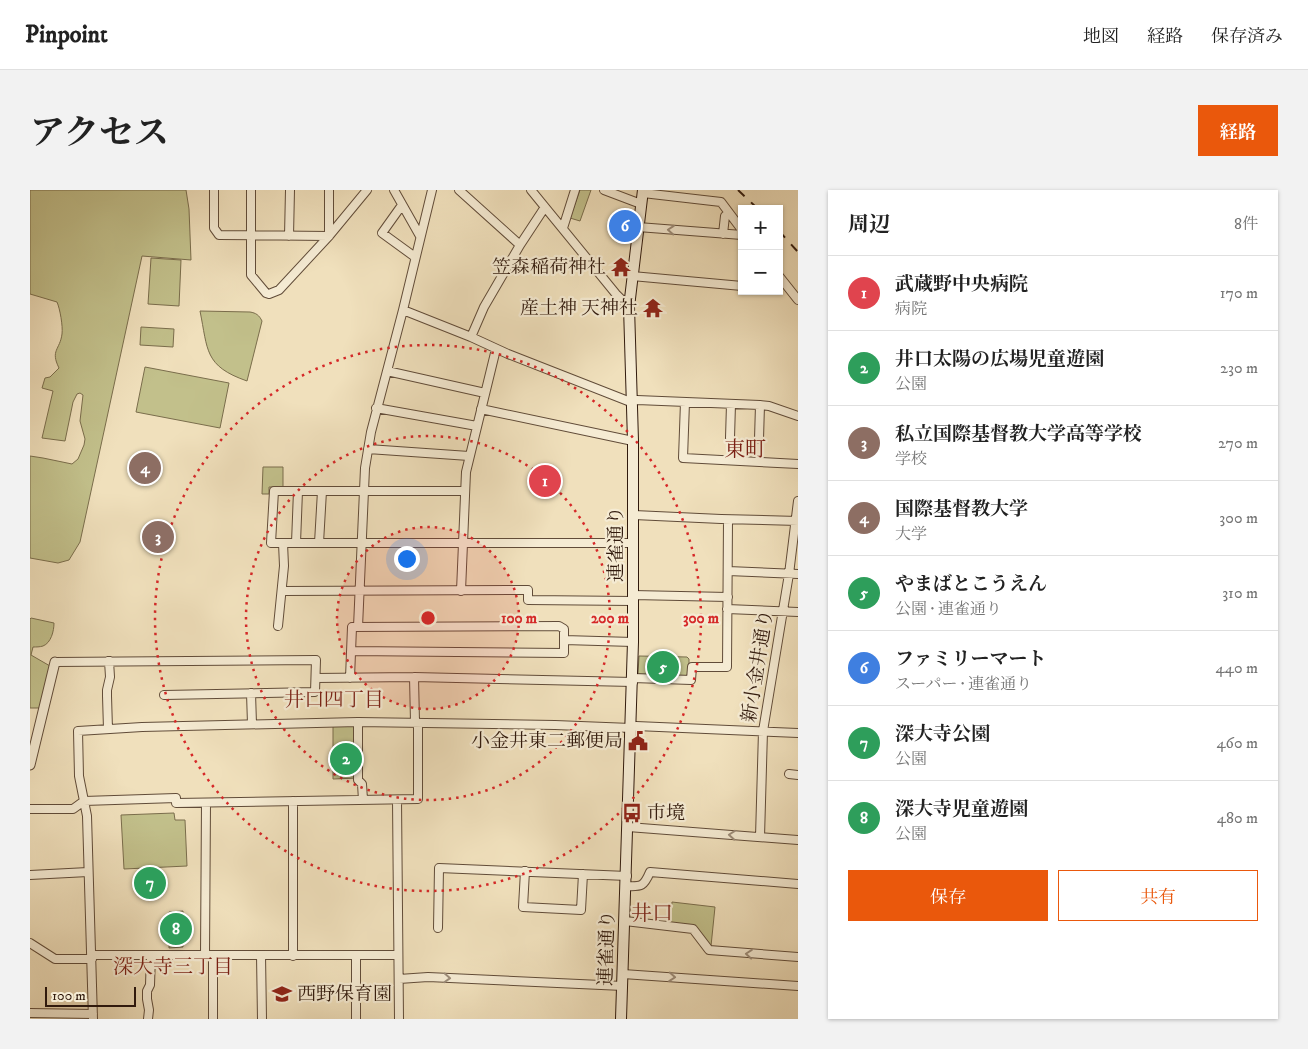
<!DOCTYPE html>
<html lang="ja">
<head>
<meta charset="utf-8">
<style>
  body { margin:0; font-family:"IM FELL DW Pica","Noto Serif JP",serif; background:#f2f2f2; color:#222 }
  .controls { position:absolute; right:15px; top:15px; display:grid; overflow:hidden; border-radius:0px; box-shadow:0 1px 4px #0004 }
  .controls button { width:45px; height:45px; display:grid; place-items:center; padding:0; border:0; border-bottom:1px solid #e0e0e0; background:#fff; color:#222; font:25px sans-serif }
  .scale { position:absolute; left:15px; bottom:12px; width:91px; box-sizing:border-box; padding-left:5px; border:2px solid #311a0d; border-top:0; font-size:14px; line-height:18px; white-space:nowrap; color:#311a0d; -webkit-text-stroke:4px #f5ebd3; paint-order:stroke }
  .you { position:absolute; left:376px; top:368px; width:18px; height:18px; margin:-12px; border:4px solid #fff; border-radius:50%; background:#1a73e8; box-shadow:0 0 0 8px #1a73e833 }
  .badge { display:grid; place-items:center; width:32px; height:32px; border-radius:50%; background:#ea580c; color:#fff; font-size:16px; font-weight:700 }
  .pin { position:absolute; translate:-50% -50%; border:2px solid #fff; box-shadow:0 1px 5px #0006 }
  .list { margin:0; padding:0; list-style:none }
  h2 { display:flex; justify-content:space-between; align-items:center; height:65px; margin:0; padding:0 20px; font-size:21px }
  h2 small { font-size:16px; font-weight:400; color:#767676 }
  .list li { display:grid; grid-template-columns:32px 1fr auto; gap:15px; align-items:center; box-sizing:border-box; height:75px; padding:0 20px; border-top:1px solid #e0e0e0 }
  .list b { display:block; font-size:19px; white-space:nowrap }
  .list p { margin:0; font-size:16px; white-space:nowrap; color:#767676 }
  .list em { font-size:16px; font-style:normal; color:#767676 }
  .actions { display:flex; gap:10px; padding:15px 20px }
  .actions a { flex:1; padding:11px 0; border:1px solid #ea580c; border-radius:0px; text-align:center; font-size:18px; color:#ea580c }
  .actions .main { background:#ea580c; color:#fff }
  .map { position:relative; flex:none; width:768px; height:829px; overflow:hidden; border-radius:0px }
  header { display:flex; align-items:center; gap:30px; box-sizing:border-box; height:70px; padding:0 25px; background:#fff; border-bottom:1px solid #e0e0e0 }
  header strong { font-size:24px }
  nav { display:flex; gap:28px; margin-inline-start:auto; font-size:18px }
  .intro { display:flex; align-items:center; justify-content:space-between; box-sizing:border-box; height:120px; padding:0 30px }
  h1 { margin:0; font-size:35px }
  .button { padding:12px 22px; border-radius:0px; background:#ea580c; color:#fff; font-size:18px; font-weight:700 }
  main { display:flex; gap:30px; padding:0 30px }
  aside { flex:1; background:#fff; border-radius:0px; box-shadow:0 1px 4px #0004 }
  .map>svg:first-child { display:block }
  .green { fill:#c2c08b; stroke:#7a6d4c }
  .lines { fill:none; stroke-linecap:round; stroke-linejoin:round }
  .minor-casing { stroke:#614c39; stroke-width:10 }
  .tertiary-casing { stroke:#614c39; stroke-width:11 }
  .secondary-casing { stroke:#311a0d; stroke-width:12 }
  .minor { stroke:#f5ebd3; stroke-width:8 }
  .tertiary { stroke:#f5ebd3; stroke-width:9 }
  .secondary { stroke:#f5ebd3; stroke-width:10 }
  .rail { stroke:#311a0d; stroke-width:2; stroke-dasharray:9 9; stroke-linecap:butt }
  .oneway { stroke:#9d8d7a }
  .ring { fill:none; stroke:#d62828; stroke-width:2.5; stroke-dasharray:2.5 5 }
  .labels { text-anchor:middle; dominant-baseline:central; stroke-width:4.5; stroke-linejoin:round; paint-order:stroke }
  .poi-label { font-size:19px; fill:#311a0d; stroke:#f5ebd3; text-anchor:end }
  .street-label { font-size:19px; fill:#311a0d; stroke:#f5ebd3 }
  .neighbourhood-label { font-size:20px; fill:#7a1f14; stroke:#f5ebd3 }
  .quarter-label { font-size:21px; fill:#7a1f14; stroke:#f5ebd3 }
  .centre { fill:#d62828; stroke:#f5ebd3; stroke-width:2.5 }
  .ring-label { font-size:15px; text-anchor:middle; font-weight:bold; fill:#d62828; stroke:#f5ebd3; stroke-width:4.5; stroke-linejoin:round; paint-order:stroke }
</style>
</head>
<body>
<header>
<strong>Pinpoint</strong>
<nav><a>地図</a><a>経路</a><a>保存済み</a></nav>
</header>
<div class="intro"><h1>アクセス</h1><a class="button">経路</a></div>
<main>
<div class="map">
<svg width="768" height="829" viewBox="0 0 768 829">
  <rect width="100%" height="100%" fill="#f0e0bc"/>
  <filter id="stains"><feTurbulence type="fractalNoise" baseFrequency=".004" numOctaves="4"/><feColorMatrix values="0 0 0 0 .2 0 0 0 0 .09 0 0 0 0 .02 0 0 0 .5 -.17"/></filter>
  <radialGradient id="worn" r=".72"><stop offset=".6" stop-color="#630" stop-opacity="0"/><stop offset="1" stop-color="#630" stop-opacity=".3"/></radialGradient>
  <path class="green" d="M0 0H156L159 19 161 70 112 66 50 352 39 370 28 373 0 368V266L13 268 42 274 48 269 54 255 55 249 50 231 53 205 50 203 47 204 43 212 35 251 12 248 23 201 12 198 15 188 20 187 29 178C20 160 30 160 32 144 33 136 30 119 27 112L0 104Z
    M550 0H561L550 31 540 28Z
    M121 68 151 70 149 116 118 114Z
    M170 121 220 122C226 123 229 125 232 131L217 191C174 176 178 160 170 121Z
    M111 137 144 139 143 157 110 155Z
    M115 177 199 193 190 238 106 222Z
    M233 277H253V297H239V304H232Z
    M1 428 24 433C24 441 21 453 13 456 10 457 6 457 3 457L1 465 20 476 13 518H0V429Z
    M609 466 657 467 659 469V485L657 487 608 484Z
    M303 535H326L328 588 303 589Z
    M144 623 145 630H155L157 676 94 679 91 625Z
    M128 682V703L112 704 111 683Z
    M642 712 685 717 681 756 663 736 640 734Z
    M153 721V757L139 758V722Z"/>
  <g class="lines">
    <defs>
      <path id="minor" d="M184 0V38L189 45 299 46V0
        M221 0V85L236 103 239 104 249 100 299 46 337 0
        M364 0 390 46
        M429 0 490 55
        M501 0 586 104 599 117
        M574 0 611 14
        M613 3 691 12 712 40
        M372 15 352 43 385 67
        M608 37 712 45
        M533 38 545 0
        M693 44 695 26 699 23
        M259 46 260 0
        M602 86 712 96
        M749 86 768 110
        M373 120 441 147 478 164 598 211 607 210 730 215 739 216 768 226
        M441 147 454 117 490 55 515 17
        M357 181 455 203
        M655 212 653 268 768 274
        M346 218 447 236
        M451 219 603 251
        M700 248 701 214
        M729 249 730 215
        M338 259 439 266
        M435 301H244L241 353H604
        M604 325 691 329 768 331
        M266 353 268 301
        M289 353 292 301
        M698 381 768 384
        M252 401 498 400V410L603 411
        M431 401 436 282 466 159
        M603 405 698 407
        M697 419 768 422
        M248 436 254 376 253 353
        M328 437 335 278 341 242 373 120 402 0
        M321 461 534 463V450
        M25 472 286 470 285 502 134 505
        M384 487 385 532
        M286 488 384 487 603 492
        M320 488 322 437 529 436 534 439V450L603 452
        M603 488 661 490 662 477H697L698 330
        M221 503 222 534
        M328 532V590L332 594 333 610
        M78 539 77 506V500L80 487 79 471
        M759 584 768 585
        M367 610 369 829
        M0 619H43L54 611 146 608V613L388 609V533
        M598 637 768 650
        M730 647 733 541 759 384 768 311
        M495 681 493 717 551 720 553 684
        M0 685 58 682
        M596 696C612 697 614 696 620 682L768 694
        M595 731 663 739 679 760 768 767
        M408 738 409 678 597 686
        M0 753 25 769H62
        M62 765H368
        M175 765 176 613
        M183 765V829
        M231 765 232 829
        M263 766V611
        M593 784 768 796
        M369 789 398 787 593 796
        M0 823 63 824
        M63 829 57 626 49 586 48 541 112 537 328 532 525 535 601 538 606 536 768 543
        M118 829 119 820 117 809V801L120 795 121 765
        M326 829V765"/>
      <path id="tertiary" d="M0 575 25 472"/>
      <path id="secondary" d="M591 829 603 452V251L599 117 613 0"/>
    </defs>
    <use href="#minor" class="minor-casing"/>
    <use href="#tertiary" class="tertiary-casing"/>
    <use href="#secondary" class="secondary-casing"/>
    <use href="#minor" class="minor"/>
    <use href="#tertiary" class="tertiary"/>
    <use href="#secondary" class="secondary"/>
    <path class="rail" d="M708 0 728 19
      M749 41 768 62"/>
  </g>
  <defs><path id="oneway-chevron" d="M-2-3.5L2.5 0L-2 3.5" fill="none" stroke-width="1.6" stroke-linecap="round" stroke-linejoin="round" transform="scale(1.25)"/></defs>
  <g class="oneway">
    <use href="#oneway-chevron" transform="translate(641 40) rotate(-176)"/>
    <use href="#oneway-chevron" transform="translate(702 645) rotate(-175)"/>
    <use href="#oneway-chevron" transform="translate(719 764) rotate(-175)"/>
    <use href="#oneway-chevron" transform="translate(642 787) rotate(4)"/>
    <use href="#oneway-chevron" transform="translate(417 788) rotate(3)"/>
  </g>
  <circle cx="398" cy="428" r="91" fill="#d62828" fill-opacity=".12"/>
  <g class="ring">
    <circle cx="398" cy="428" r="91"/>
    <circle cx="398" cy="428" r="182"/>
    <circle cx="398" cy="428" r="273"/>
  </g>
  <defs>
    <symbol id="temple-bare" viewBox="-9 -9 18 18"><path d="M0-6L5-2H3V0L6.5 2.5H4V6H1.5V3h-3V6H-4V2.5H-6.5L-3 0V-2H-5Z" fill="#8f2418" stroke="#f5ebd3" stroke-width="2.5" paint-order="stroke"/></symbol>
    <symbol id="civic-bare" viewBox="-9 -9 18 18"><path d="M-.6-6.5H3V-4.5H.6V-3L4-1V1h2V6H-6V1h2V-1L-.6-3ZM-1.2 2.5V6h2.4V2.5Z" fill="#8f2418" stroke="#f5ebd3" stroke-width="2.5" paint-order="stroke"/></symbol>
    <symbol id="bus-bare" viewBox="-9 -9 18 18"><path d="M-5-6H5V4H4V6H2V4H-2V6H-4V4H-5ZM-3.5-4V0h7V-4ZM-3.5 1.2v1.5H-2V1.2ZM2 1.2v1.5H3.5V1.2Z" fill="#8f2418" stroke="#f5ebd3" stroke-width="2.5" paint-order="stroke"/></symbol>
    <symbol id="school-bare" viewBox="-9 -9 18 18"><path d="M0-5L7-2L0 1L-7-2ZM-4 1L0 2.5L4 1V4Q0 6-4 4Z" fill="#8f2418" stroke="#f5ebd3" stroke-width="2.5" paint-order="stroke"/></symbol>
  </defs>
  <g fill-rule="evenodd">
    <use href="#temple-bare" x="577" y="63" width="28" height="28"/>
    <use href="#temple-bare" x="609" y="104" width="28" height="28"/>
    <use href="#civic-bare" x="594" y="537" width="28" height="28"/>
    <use href="#bus-bare" x="588" y="609" width="28" height="28"/>
    <use href="#school-bare" x="238" y="790" width="28" height="28"/>
  </g>
  <g class="labels">
    <g class="poi-label">
      <text x="576" y="77">笠森稲荷神社</text>
      <text x="608" y="118">産土神 天神社</text>
      <text x="593" y="551">小金井東二郵便局</text>
      <text x="617" y="623" text-anchor="start">市境</text>
      <text x="267" y="804" text-anchor="start">西野保育園</text>
    </g>
    <g class="street-label">
      <text transform="translate(586 354) rotate(-90)">連雀通り</text>
      <text transform="translate(728 476) rotate(-81)">新小金井通り</text>
      <text transform="translate(577 758) rotate(-88)">連雀通り</text>
    </g>
    <g class="neighbourhood-label">
      <text x="304" y="510">井口四丁目</text>
      <text x="143" y="777">深大寺三丁目</text>
    </g>
    <g class="quarter-label">
      <text x="715" y="260">東町</text>
      <text x="622" y="724">井口</text>
    </g>
  </g>
  <circle cx="398" cy="428" r="8" class="centre"/>
  <g class="ring-label">
    <text x="489" y="433">100 m</text>
    <text x="580" y="433">200 m</text>
    <text x="671" y="433">300 m</text>
  </g>
  <rect width="100%" height="100%" filter="url(#stains)"/>
  <rect width="100%" height="100%" fill="url(#worn)"/>
</svg>
<div class="controls">
<button>+</button>
<button>−</button>
</div>
<div class="scale">100 m</div>
<div class="you"></div>
<div class="pin badge" style="left:515px;top:291px;background:#e0444e">1</div>
<div class="pin badge" style="left:316px;top:569px;background:#2e9e5b">2</div>
<div class="pin badge" style="left:128px;top:347px;background:#8d6e63">3</div>
<div class="pin badge" style="left:115px;top:278px;background:#8d6e63">4</div>
<div class="pin badge" style="left:633px;top:477px;background:#2e9e5b">5</div>
<div class="pin badge" style="left:595px;top:36px;background:#3f7fe0">6</div>
<div class="pin badge" style="left:120px;top:693px;background:#2e9e5b">7</div>
<div class="pin badge" style="left:146px;top:739px;background:#2e9e5b">8</div>
</div>
<aside>
<h2>周辺<small>8件</small></h2>
<ul class="list">
<li><span class="badge" style="background:#e0444e">1</span><div><b>武蔵野中央病院</b><p>病院</p></div><em>170 m</em></li>
<li><span class="badge" style="background:#2e9e5b">2</span><div><b>井口太陽の広場児童遊園</b><p>公園</p></div><em>230 m</em></li>
<li><span class="badge" style="background:#8d6e63">3</span><div><b>私立国際基督教大学高等学校</b><p>学校</p></div><em>270 m</em></li>
<li><span class="badge" style="background:#8d6e63">4</span><div><b>国際基督教大学</b><p>大学</p></div><em>300 m</em></li>
<li><span class="badge" style="background:#2e9e5b">5</span><div><b>やまばとこうえん</b><p>公園 · 連雀通り</p></div><em>310 m</em></li>
<li><span class="badge" style="background:#3f7fe0">6</span><div><b>ファミリーマート</b><p>スーパー · 連雀通り</p></div><em>440 m</em></li>
<li><span class="badge" style="background:#2e9e5b">7</span><div><b>深大寺公園</b><p>公園</p></div><em>460 m</em></li>
<li><span class="badge" style="background:#2e9e5b">8</span><div><b>深大寺児童遊園</b><p>公園</p></div><em>480 m</em></li>
</ul>
<div class="actions"><a class="main">保存</a><a>共有</a></div>
</aside>
</main>
</body>
</html>
